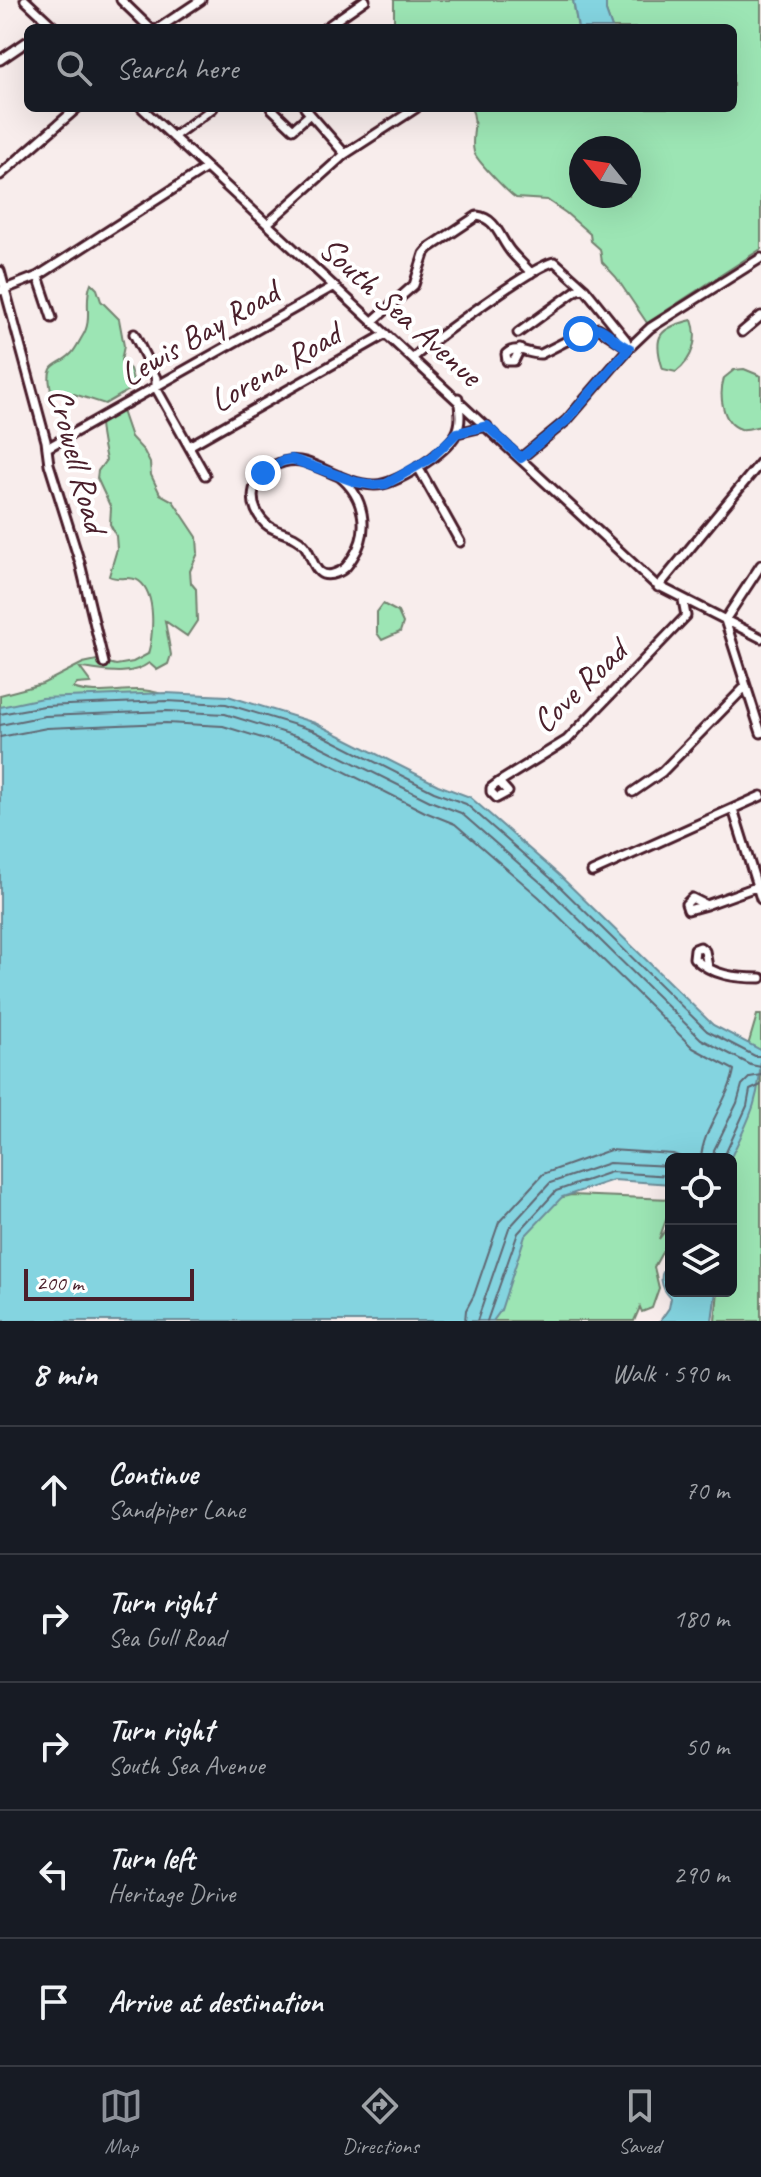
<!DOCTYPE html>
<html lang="en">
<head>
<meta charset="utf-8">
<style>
  body { margin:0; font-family:Caveat,sans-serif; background:#20242c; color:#f1f3f6 }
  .controls { position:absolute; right:24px; bottom:24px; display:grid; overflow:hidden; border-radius:12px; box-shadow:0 8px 32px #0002 }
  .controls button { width:72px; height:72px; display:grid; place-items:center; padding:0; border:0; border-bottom:2px solid #363941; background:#171b24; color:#f1f3f6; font:40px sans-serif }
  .compass { position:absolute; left:569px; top:136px; width:72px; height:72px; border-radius:50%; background:#171b24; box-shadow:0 8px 32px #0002; rotate:300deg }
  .scale { position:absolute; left:24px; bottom:20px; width:170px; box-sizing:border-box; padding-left:8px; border:4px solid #4a1f2b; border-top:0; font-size:22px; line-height:28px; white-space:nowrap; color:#4a1f2b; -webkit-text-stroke:6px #fff; paint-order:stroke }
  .stop { position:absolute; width:24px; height:24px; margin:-18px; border:6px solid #1a73e8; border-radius:50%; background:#fff }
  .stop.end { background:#1a73e8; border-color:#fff; box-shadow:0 2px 8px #0008 }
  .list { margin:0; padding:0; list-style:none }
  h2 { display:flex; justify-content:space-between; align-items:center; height:104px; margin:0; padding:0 32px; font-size:34px }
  h2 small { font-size:26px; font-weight:400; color:#9ea1a6 }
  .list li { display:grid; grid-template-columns:52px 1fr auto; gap:24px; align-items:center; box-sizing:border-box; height:128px; padding:0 32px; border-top:2px solid #363941 }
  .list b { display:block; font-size:30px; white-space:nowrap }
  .list p { margin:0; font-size:26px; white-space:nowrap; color:#9ea1a6 }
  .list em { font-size:26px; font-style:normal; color:#9ea1a6 }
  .icon { flex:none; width:44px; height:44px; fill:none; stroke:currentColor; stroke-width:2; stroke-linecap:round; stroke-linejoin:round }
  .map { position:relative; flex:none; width:761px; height:1321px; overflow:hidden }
  .search { position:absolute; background:#171b24; box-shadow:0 8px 32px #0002; left:24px; right:24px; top:24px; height:88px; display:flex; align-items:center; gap:20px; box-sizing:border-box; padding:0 28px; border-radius:12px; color:#9ea1a6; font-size:30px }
  .sheet { height:744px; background:#171b24 }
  nav { display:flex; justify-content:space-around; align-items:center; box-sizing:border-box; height:112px; border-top:2px solid #363941; background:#171b24; font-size:22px; color:#9ea1a6 }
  nav a { display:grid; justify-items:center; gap:4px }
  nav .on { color:#8c9099 }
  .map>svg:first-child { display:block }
  .green { fill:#9ce5b4; stroke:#738270; stroke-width:2; fill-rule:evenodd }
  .water { fill:#84d4e0; stroke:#6d8c98; stroke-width:2 }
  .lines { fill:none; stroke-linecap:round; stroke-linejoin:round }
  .shore { stroke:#616773; stroke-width:2 }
  .minor-casing { stroke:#4a1f2b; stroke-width:13 }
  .minor { stroke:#fff; stroke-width:7 }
  .route { stroke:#1a73e8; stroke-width:10 }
  .labels { text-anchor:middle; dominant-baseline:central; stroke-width:8; stroke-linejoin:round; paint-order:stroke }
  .street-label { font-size:34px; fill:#4a1f2b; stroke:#fff }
</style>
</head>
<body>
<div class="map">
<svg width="761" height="1321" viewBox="0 0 761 1321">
  <rect width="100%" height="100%" fill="#f8edec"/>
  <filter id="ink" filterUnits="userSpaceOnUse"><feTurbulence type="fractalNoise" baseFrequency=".0125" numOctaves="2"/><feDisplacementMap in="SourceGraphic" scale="16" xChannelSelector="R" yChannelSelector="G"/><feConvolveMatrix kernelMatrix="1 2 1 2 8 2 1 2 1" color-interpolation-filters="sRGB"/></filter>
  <g filter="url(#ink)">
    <path class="green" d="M394 0H573L578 28H394Z
      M606 0H761V249L647 323 616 277 602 262 600 249 591 241 590 234 566 213 547 200 516 198 512 195C504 188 476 160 474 152 470 137 479 122 471 108H733V28H612L606 11ZM581 148H629V196H581Z
      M91 283 97 289 101 301 119 319 124 346 121 361 130 369 133 380 129 390 105 404 74 394 56 395C48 389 52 394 50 385 46 361 59 367 72 353 76 348 79 342 82 337 94 319 83 302 91 283Z
      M692 320C699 338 693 359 676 372L663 369C652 336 659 328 692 320Z
      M744 369 761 376V426C755 427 747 430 741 429 721 423 719 394 724 378L734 370Z
      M117 408 122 411 131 437 144 451 150 463 151 475 160 494 173 501 197 537 198 553 190 571 191 583 196 589 197 621 187 636 165 621 171 655 168 664 157 670 149 663C129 678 103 670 80 668L91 683 77 684 73 688C105 700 139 680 169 698L0 719V695L42 684 83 663 97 660 116 665 133 662 148 654C153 636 157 594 139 581 130 575 118 581 109 576L117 549 116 536 110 524 111 508 97 478 98 471 106 460C103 446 100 434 100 420Z
      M383 604 398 612 403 623 400 632 382 640 377 633V612Z
      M757 1015H761V1321H715L718 1291H731V1159H724L744 1059Z
      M571 1195 671 1199V1206L659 1239 671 1223V1236L654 1267 659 1288 652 1308 642 1312 640 1307 634 1321H438L520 1243 547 1201Z"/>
    <path class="water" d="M573 0H606V11L612 28H578Z
      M166 693 228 696 315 723 438 785 470 797 559 875 713 1025 761 1050C761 1098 750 1118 730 1159H671V1184L613 1180 562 1197 525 1236 501 1310 493 1321H0V707L42 698Z
      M671 1265V1291H716L712 1321H660L669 1308 671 1298C661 1288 656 1272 671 1265Z"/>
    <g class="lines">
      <path class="shore" d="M0 714 44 706 166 701 226 704 312 730 434 792 466 804 554 881 707 1031 755 1056H761
        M0 725 45 716 167 711 225 714 308 740 430 801 461 813 547 888 701 1039 751 1065 761 1067
        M0 737 47 728 166 723 223 726 304 751 425 812 455 824 539 897 693 1048 734 1070C729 1100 702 1130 701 1159
        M713 1159 714 1150 737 1103 742 1085 750 1077 761 1075
        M723 1159 747 1106 750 1090 761 1085
        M465 1321 466 1310 474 1295 499 1222 543 1174 610 1150 673 1154 686 1159
        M477 1321 509 1228 550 1183 609 1163 671 1166
        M487 1321 518 1233 556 1191 611 1172 671 1176"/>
      <defs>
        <path id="minor" d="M25 0 55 28
          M121 0 150 28
          M159 28 201 0
          M325 28 365 0
          M0 60 28 41
          M142 108 655 584 761 638
          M271 108 293 129 310 114 305 108
          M310 114 345 154
          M173 137 213 108
          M0 175 77 108
          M267 224 345 154 416 108
          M0 271 46 441 49 464 80 563 104 663
          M38 276 52 318
          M0 291 38 276 206 168
          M373 321 414 285 424 254 429 248 477 216C497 218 500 240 512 253 518 260 525 266 531 273
          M742 332 761 316
          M518 333 577 290 585 289
          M134 334 156 378V388L205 475
          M520 349 514 361H507L506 354C517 344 528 355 541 354L588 330 598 328 629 348
          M413 358C432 341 536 263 555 262L585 289 626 340 629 348
          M457 433 487 426
          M189 446 386 334
          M47 448 334 286
          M521 458 567 420 629 348 650 328 761 258
          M418 467 460 542
          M339 476C364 496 371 530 353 557 348 565 345 570 336 573 313 582 314 556 304 545 289 528 268 537 256 510 243 480 277 454 305 462 327 469 350 485 374 485 395 486 446 453 456 434 462 423 460 410 458 398
          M761 565 725 620 761 733
          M658 587 761 462
          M499 782 508 792 497 798 491 792V788L499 782 567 740 686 616 683 600
          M633 792 662 772 746 686
          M733 809 761 899
          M592 872 761 796
          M692 898 706 905 688 910 686 904Z
          M706 905 756 887
          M708 967 705 951 700 947 695 949 694 958C713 976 736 978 761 978"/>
      </defs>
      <use href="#minor" class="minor-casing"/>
      <use href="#minor" class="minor"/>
    </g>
  </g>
  <g class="lines" filter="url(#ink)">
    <path class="route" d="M263 473 282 461 292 459 356 482 374 485 386 484 431 458 457 433 487 426 521 458 567 420 629 348C617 345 610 332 598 328L581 334"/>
  </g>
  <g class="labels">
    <g class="street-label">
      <text transform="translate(401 311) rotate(42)">South Sea Avenue</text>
      <text transform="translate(199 333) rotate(-30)">Lewis Bay Road</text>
      <text transform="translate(275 367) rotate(-30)">Lorena Road</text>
      <text transform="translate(78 460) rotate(75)">Crowell Road</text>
      <text transform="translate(579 686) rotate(-44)">Cove Road</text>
    </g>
  </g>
</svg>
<div class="controls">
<button><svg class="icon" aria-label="locate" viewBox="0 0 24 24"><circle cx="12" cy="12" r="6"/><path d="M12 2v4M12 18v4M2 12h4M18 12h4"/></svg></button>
<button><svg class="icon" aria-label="layers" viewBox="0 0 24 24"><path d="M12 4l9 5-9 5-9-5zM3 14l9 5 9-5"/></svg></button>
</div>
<svg class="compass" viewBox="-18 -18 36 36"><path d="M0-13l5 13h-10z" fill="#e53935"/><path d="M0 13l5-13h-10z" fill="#9ea1a6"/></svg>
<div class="scale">200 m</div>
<div class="stop" style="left:581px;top:334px"></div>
<div class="stop end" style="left:263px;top:473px"></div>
<div class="search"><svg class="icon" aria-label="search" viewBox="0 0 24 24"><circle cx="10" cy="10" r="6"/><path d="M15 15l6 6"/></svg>Search here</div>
</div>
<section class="sheet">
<h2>8 min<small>Walk · 590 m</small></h2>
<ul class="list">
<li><svg class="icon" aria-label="ahead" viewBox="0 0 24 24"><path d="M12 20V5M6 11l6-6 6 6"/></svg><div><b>Continue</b><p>Sandpiper Lane</p></div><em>70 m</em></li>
<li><svg class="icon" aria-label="right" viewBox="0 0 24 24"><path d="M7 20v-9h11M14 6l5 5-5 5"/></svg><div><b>Turn right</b><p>Sea Gull Road</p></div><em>180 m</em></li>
<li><svg class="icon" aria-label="right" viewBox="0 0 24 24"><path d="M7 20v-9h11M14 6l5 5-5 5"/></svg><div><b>Turn right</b><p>South Sea Avenue</p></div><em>50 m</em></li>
<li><svg class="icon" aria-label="left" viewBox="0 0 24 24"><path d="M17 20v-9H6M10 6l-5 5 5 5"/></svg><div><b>Turn left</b><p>Heritage Drive</p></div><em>290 m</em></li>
<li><svg class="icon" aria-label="arrive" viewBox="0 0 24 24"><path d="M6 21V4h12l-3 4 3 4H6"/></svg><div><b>Arrive at destination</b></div></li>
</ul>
</section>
<nav>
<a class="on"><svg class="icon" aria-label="map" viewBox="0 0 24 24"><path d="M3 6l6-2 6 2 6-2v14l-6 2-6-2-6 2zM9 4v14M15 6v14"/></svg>Map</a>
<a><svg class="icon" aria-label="directions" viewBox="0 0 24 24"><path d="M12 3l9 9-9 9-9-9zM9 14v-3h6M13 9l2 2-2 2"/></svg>Directions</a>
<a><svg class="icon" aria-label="saved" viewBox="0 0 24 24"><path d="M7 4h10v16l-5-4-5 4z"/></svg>Saved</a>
</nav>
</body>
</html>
